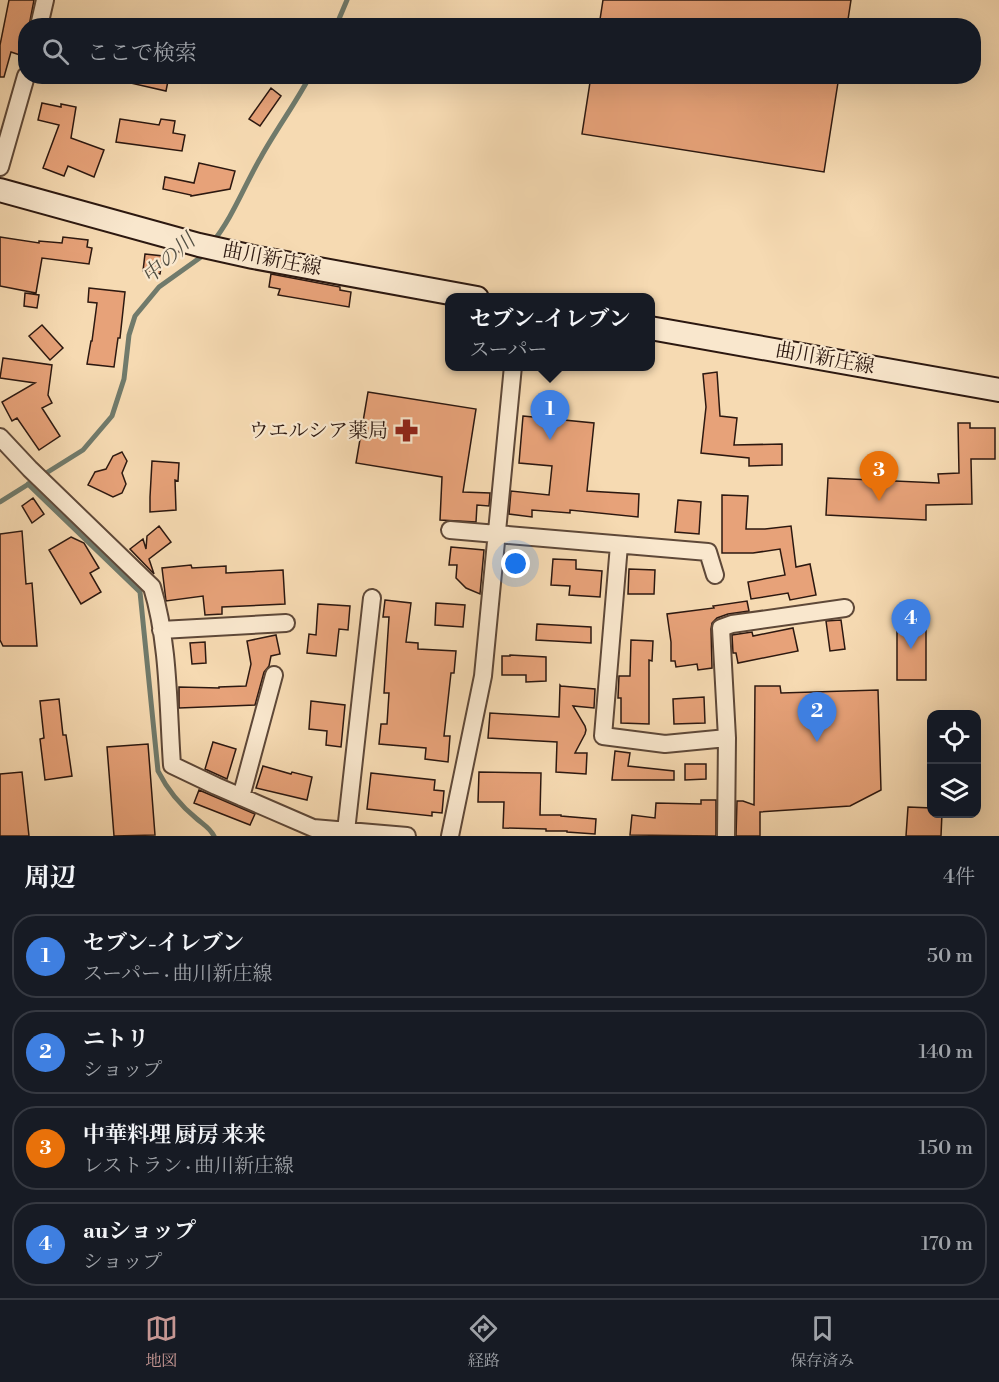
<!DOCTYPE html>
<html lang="ja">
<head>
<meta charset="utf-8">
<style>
  body { margin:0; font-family:"Libre Bodoni","Noto Serif JP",serif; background:#20242c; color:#f1f3f6 }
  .controls { position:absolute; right:18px; bottom:18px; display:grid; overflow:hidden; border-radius:12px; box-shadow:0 6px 24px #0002 }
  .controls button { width:54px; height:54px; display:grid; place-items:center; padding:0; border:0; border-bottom:2px solid #363941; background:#171b24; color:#f1f3f6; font:30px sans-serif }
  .you { position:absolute; left:516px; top:564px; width:21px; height:21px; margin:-15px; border:4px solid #fff; border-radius:50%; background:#1a73e8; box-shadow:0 0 0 9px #1a73e833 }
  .badge { display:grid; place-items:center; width:39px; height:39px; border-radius:50%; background:#c59692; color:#fff; font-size:20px; font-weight:700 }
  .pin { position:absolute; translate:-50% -50px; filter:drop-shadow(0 2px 3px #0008) }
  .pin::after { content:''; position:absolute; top:32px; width:21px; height:18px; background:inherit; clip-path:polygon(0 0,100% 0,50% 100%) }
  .popup { position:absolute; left:445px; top:293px; width:210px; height:78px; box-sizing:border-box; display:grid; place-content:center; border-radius:12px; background:#171b24; filter:drop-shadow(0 2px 4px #0005); font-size:20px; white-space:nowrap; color:#9ea1a6 }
  .popup b { font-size:22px; color:#f1f3f6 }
  .popup::after { content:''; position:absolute; left:50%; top:100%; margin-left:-12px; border:12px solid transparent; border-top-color:#171b24 }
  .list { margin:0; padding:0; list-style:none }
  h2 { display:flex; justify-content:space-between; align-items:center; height:78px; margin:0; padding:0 24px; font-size:26px }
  h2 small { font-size:20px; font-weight:400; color:#9ea1a6 }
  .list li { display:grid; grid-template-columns:39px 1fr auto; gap:18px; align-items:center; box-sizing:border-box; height:84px; margin:0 12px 12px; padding:0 12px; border:2px solid #363941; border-radius:24px }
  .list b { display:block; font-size:22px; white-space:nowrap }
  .list p { margin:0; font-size:20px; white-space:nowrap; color:#9ea1a6 }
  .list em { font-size:20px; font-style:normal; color:#9ea1a6 }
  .icon { flex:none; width:33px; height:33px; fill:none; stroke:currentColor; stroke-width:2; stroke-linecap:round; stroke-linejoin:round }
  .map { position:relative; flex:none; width:999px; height:836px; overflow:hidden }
  .search { position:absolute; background:#171b24; box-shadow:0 6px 24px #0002; left:18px; right:18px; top:18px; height:66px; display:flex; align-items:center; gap:15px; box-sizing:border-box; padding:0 21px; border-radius:24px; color:#9ea1a6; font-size:22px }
  .sheet { height:462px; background:#171b24 }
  nav { display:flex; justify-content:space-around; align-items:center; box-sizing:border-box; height:84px; border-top:2px solid #363941; background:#171b24; font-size:16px; color:#9ea1a6 }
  nav a { display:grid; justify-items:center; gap:3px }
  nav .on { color:#c59692 }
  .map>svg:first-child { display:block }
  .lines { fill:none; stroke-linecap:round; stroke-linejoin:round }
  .stream { stroke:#707a6b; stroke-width:5 }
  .building { fill:#e7a279; stroke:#2c1810; stroke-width:1.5 }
  .street-casing { stroke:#5e4838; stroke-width:20 }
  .secondary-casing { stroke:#2c1810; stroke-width:26 }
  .street { stroke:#f9e7cd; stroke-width:16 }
  .secondary { stroke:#f9e7cd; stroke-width:22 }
  .labels { text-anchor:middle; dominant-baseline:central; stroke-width:4.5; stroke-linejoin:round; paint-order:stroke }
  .street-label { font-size:20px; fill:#2c1810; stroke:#f9e7cd }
  .poi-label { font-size:20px; fill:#2c1810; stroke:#f9e7cd; text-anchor:end }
  .water-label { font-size:21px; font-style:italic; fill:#545145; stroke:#f9e7cd }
</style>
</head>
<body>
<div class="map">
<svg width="999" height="836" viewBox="0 0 999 836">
  <rect width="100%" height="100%" fill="#f6dab2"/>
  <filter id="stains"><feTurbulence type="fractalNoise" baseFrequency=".00333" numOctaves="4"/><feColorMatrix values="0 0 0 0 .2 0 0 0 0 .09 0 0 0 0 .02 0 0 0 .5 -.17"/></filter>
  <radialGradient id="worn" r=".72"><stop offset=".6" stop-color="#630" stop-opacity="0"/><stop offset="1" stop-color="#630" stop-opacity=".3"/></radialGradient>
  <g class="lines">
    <path class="stream" d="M336 26 347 0
      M212 243C233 217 244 186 261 157 276 130 295 104 310 76
      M28 484 140 592 158 771C167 789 181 806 197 819 204 825 210 828 214 836
      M0 502 83 450 112 416 124 379 129 335 135 316 159 287 201 257 204 252"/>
  </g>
  <path class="building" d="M9 0H34L29 26H26V47L23 56 11 52 4 77H0V45Z
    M603 0H851L847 26H599Z
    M126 76H169L166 91 126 82Z
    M591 76H839L824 172 582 134Z
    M271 88 281 96 260 126 249 119Z
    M42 103 61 107V104L76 107 71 138 104 150 94 177 68 166 64 176 43 168 59 125 38 120Z
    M120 119 159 125 161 119 175 121 173 133 185 135 182 151 116 142Z
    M199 163 235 171 230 189 191 196V195L163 189 165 177 194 183Z
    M0 237 39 243V241L62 243 63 237 88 240 87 247 92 248 89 264 42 258 36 293 0 286Z
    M145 254 163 256 160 274 143 271Z
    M271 274 340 287V290L351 292 349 307 278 295 280 289 269 287Z
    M89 288 125 292 120 338H118L114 367 87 364 91 341H92L97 303 88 302Z
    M25 293 39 295 37 308 24 306Z
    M42 325 63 348 50 360 29 336Z
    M3 358 52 365 48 395 52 403 42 408 60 436 39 450 17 418 12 421 2 402 35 383 0 378Z
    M717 372 720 416 737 418 734 445 782 444V465L749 466V458L701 453 706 407 703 374Z
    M368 392 476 409 463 492 490 493 489 506 477 505 476 522 440 520 442 477 356 463Z
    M523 416 594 423 587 491 639 494 638 517 570 510V513L532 510V517L509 514 511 491 549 495 552 466 519 463Z
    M958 423H970V428H995V459H971L972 504 926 505V520L826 515 828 478 939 483 938 474 959 473Z
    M122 452 127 461 122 473 126 484 122 493 113 497 88 485 95 472 106 469 113 456Z
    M152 461 179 463 178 481 175 480 176 510 150 512V497Z
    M722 495 748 496 746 529H765L791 526 796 567 810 564 816 595 790 600 788 593 751 599 748 582 785 575 780 549 753 553H722Z
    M33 498 44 514 32 523 22 506Z
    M678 500 701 502 699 534 675 532Z
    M159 526 171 542 149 559 154 574 130 549 143 539 146 549 147 536Z
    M22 531 26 584 32 583 37 646H3L0 640V534Z
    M71 537 84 543 99 568 90 573 101 592 81 604 49 550Z
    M451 547 484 550 480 594 466 588 456 578 457 565H449Z
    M553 559 576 560V569L602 571 600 597 569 595 570 586 551 585Z
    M191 565 192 568 226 566V573L283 570 285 604 222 607V614L205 615 203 596 166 601 162 568Z
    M629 569 655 570 654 594H628Z
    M385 600 411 603 406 642 418 643V649L456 651 454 673H451L444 736H450L448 762 425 759 426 748 379 744 381 724H387L389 693H384L389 617H383Z
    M747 601 749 611 728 614 717 618 712 623 711 629 712 668 698 670 697 664 676 667 675 661H671V642L667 614 714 608 713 606Z
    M436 603 465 605 463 627 435 625Z
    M318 604 350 606 348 630 339 629 336 656 307 653 309 634 316 635Z
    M897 618H926V680H897Z
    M841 620 845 649 830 651 826 621Z
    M537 624 591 627V643L536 640Z
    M793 628 798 651 738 663 736 653H733L732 635 752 632 753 636Z
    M276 635 280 654 271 656 269 666 264 672 255 705 179 708V687L219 688V687L246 686 251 664 247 641Z
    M631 640 653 641 652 661 649 660V724L621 723V698H618L619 676H630Z
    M205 642 206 663 192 664 190 643Z
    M510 655 546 657V681L526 682V675H502V656H510Z
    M560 685 561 686 595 689 594 708 573 706 585 726 586 730 585 734 575 753H587L586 774 556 772 557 742 488 738 490 713 559 717Z
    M755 686H780L781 693 878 690 881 790 850 806 760 812V836H736L737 801H743L754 805Z
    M704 697 705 723 674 724 673 699Z
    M59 699 63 735H66L72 776 45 780 40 739 44 738 40 701Z
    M311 701 345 705 341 747 326 745 327 731 309 729Z
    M213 742 236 749 227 779 205 769Z
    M148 744 155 835 114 836 107 747Z
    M615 751 630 753 628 766 674 771V780H612Z
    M685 764H706V779L685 780Z
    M263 766 291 774 292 772 312 777 307 800 256 788Z
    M22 772 29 836H0V774Z
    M479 772 541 773 540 815H561V816L596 819 595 834 567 832V831H546V829L503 828 504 802H478Z
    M371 773 435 780 434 790 444 791 442 813 432 812V816L367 809Z
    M199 790 255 814 250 825 194 803Z
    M701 800H716V836L630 835 632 815 655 818 656 803 701 804Z
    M908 807 932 808V813H942L941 836H906Z"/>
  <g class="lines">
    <defs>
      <path id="street" d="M39 26 45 0
        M0 167 26 76
        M0 437 30 469 152 587C169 642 168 708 172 765L216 786 313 828 407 836
        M450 530 708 552 715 575
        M619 545 603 736 665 744 727 738
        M161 630 286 623
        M241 797 274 675
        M346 831 372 598
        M450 836 483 676 513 366
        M726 836 727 738 721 628 732 624 845 608"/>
      <path id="secondary" d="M0 190 199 245 253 257 477 298
        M650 328 999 390"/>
    </defs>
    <use href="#street" class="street-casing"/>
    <use href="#secondary" class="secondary-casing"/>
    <use href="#street" class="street"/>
    <use href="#secondary" class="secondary"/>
  </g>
  <defs>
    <symbol id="pharmacy-bare" viewBox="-9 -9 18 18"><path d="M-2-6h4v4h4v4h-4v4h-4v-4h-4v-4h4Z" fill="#8f2418" stroke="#f9e7cd" stroke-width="2.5" paint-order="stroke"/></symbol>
  </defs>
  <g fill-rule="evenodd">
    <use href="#pharmacy-bare" x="390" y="414" width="33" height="33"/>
  </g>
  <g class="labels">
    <g class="street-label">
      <text transform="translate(272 260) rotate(11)">曲川新庄線</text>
      <text transform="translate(825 359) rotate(10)">曲川新庄線</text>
    </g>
    <g class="poi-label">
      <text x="388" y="431">ウエルシア薬局</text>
    </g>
    <g class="water-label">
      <text transform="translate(169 259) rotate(-42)">中の川</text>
    </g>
  </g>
  <rect width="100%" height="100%" filter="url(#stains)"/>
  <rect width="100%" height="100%" fill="url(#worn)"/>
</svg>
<div class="controls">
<button><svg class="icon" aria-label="locate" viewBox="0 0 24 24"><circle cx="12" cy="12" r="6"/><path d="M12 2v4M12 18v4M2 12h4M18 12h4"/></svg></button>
<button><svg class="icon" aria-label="layers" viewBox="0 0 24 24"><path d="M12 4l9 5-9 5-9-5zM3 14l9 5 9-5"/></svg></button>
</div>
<div class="you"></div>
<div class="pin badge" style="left:550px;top:440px;background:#3f7fe0">1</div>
<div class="popup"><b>セブン-イレブン</b>スーパー</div>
<div class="pin badge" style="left:817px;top:742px;background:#3f7fe0">2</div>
<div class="pin badge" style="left:879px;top:501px;background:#e8710a">3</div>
<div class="pin badge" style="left:911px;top:649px;background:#3f7fe0">4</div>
<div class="search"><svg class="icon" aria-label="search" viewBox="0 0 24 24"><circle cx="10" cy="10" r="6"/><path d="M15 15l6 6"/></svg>ここで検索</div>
</div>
<section class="sheet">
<h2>周辺<small>4件</small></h2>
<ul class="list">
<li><span class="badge" style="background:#3f7fe0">1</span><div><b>セブン-イレブン</b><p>スーパー · 曲川新庄線</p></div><em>50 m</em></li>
<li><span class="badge" style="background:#3f7fe0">2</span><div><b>ニトリ</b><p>ショップ</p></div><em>140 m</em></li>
<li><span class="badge" style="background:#e8710a">3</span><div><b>中華料理 厨房 来来</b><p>レストラン · 曲川新庄線</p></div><em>150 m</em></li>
<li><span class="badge" style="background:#3f7fe0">4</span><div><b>auショップ</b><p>ショップ</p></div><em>170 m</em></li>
</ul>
</section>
<nav>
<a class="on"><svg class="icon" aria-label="map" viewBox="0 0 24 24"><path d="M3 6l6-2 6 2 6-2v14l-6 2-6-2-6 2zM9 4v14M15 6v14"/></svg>地図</a>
<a><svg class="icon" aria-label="directions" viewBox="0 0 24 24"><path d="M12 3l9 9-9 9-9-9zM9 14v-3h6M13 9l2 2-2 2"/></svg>経路</a>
<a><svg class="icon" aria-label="saved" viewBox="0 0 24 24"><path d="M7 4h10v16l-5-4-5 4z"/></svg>保存済み</a>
</nav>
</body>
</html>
